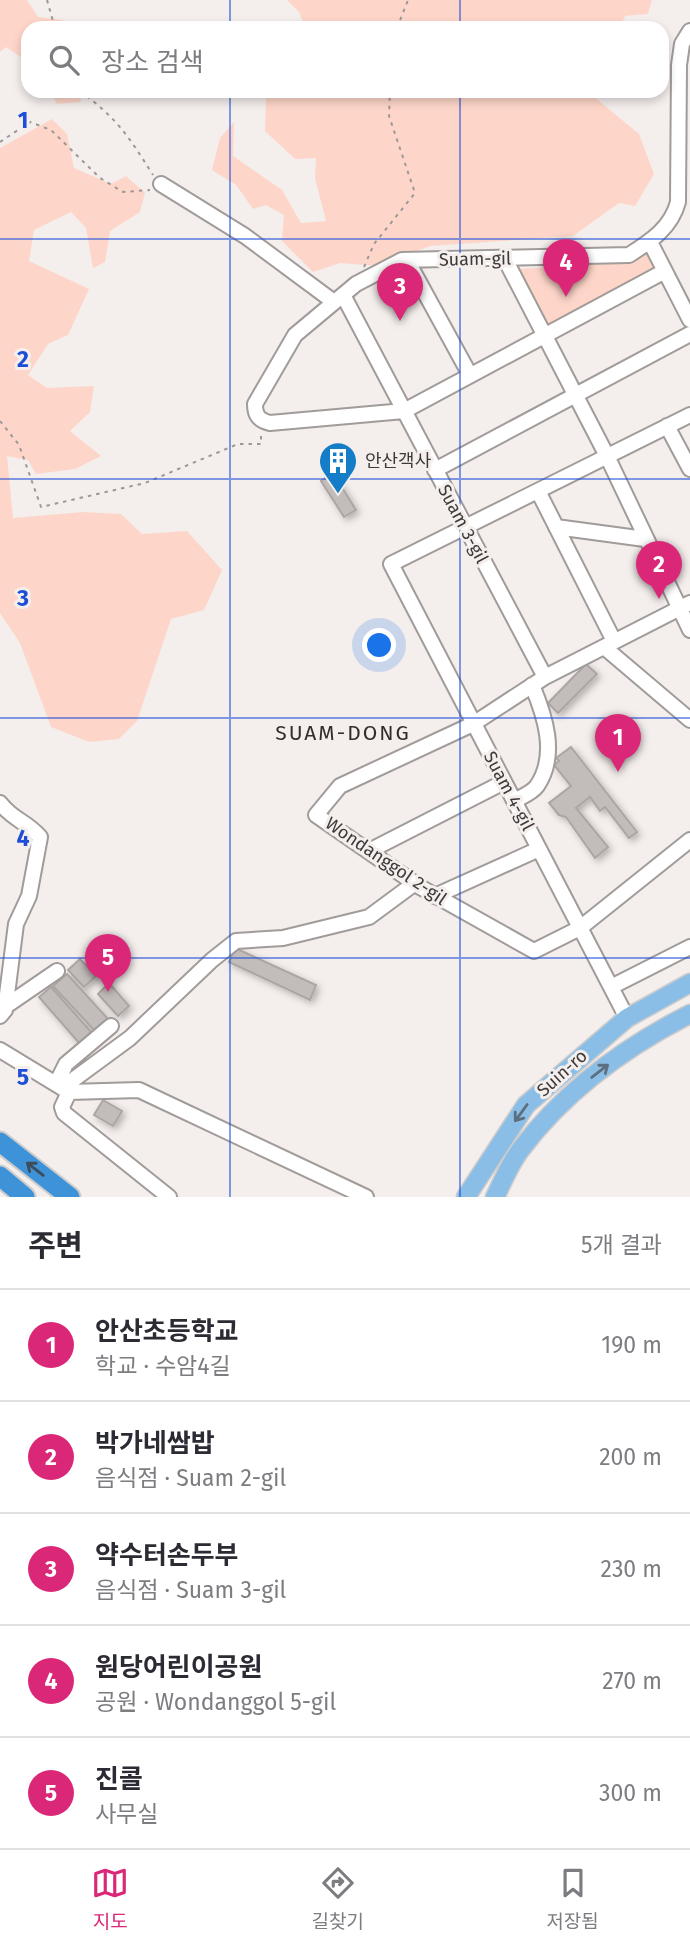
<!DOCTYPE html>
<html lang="ko">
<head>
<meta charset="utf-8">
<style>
  body { margin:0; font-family:"Fira Sans","Noto Sans KR",sans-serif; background:#f2f2f3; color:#2b2b33 }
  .you { position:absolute; left:380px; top:646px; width:24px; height:24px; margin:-18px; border:5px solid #fff; border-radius:50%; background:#1a73e8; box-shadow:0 0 0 10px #1a73e833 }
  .badge { display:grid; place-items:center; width:46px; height:46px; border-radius:50%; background:#db2777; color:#fff; font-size:23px; font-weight:700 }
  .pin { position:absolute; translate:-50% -58px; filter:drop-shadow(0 2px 4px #0008) }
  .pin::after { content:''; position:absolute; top:37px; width:24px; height:21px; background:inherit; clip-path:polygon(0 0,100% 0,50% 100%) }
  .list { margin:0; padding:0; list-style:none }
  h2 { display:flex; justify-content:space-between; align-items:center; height:91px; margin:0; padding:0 28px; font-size:30px }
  h2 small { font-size:23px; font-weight:400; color:#7c7c81 }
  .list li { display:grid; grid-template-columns:46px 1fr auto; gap:21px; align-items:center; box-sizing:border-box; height:112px; padding:0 28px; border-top:2px solid #e1e1e2 }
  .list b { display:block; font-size:26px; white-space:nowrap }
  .list p { margin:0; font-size:23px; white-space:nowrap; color:#7c7c81 }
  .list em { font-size:23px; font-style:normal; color:#7c7c81 }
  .icon { flex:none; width:38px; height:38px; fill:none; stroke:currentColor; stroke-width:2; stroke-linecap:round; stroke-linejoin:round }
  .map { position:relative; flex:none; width:690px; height:1197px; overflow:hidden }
  .search { position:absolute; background:#fff; box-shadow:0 4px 10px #0003; left:21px; right:21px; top:21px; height:77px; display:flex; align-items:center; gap:18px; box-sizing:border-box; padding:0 24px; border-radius:21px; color:#7c7c81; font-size:26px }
  .sheet { height:651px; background:#fff }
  nav { display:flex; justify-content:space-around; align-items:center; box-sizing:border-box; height:98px; border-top:2px solid #e1e1e2; background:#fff; font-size:19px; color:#7c7c81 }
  nav a { display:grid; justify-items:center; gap:4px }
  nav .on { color:#db2777 }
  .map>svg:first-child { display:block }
  .green { fill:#fed6c9 }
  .building { fill:#c2bcba; stroke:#aba5a3; stroke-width:2; filter:url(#shadow) }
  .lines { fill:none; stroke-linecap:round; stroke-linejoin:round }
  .minor-casing { stroke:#a19b99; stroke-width:18 }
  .major-casing { stroke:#cdcccc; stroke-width:21 }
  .highway-casing { stroke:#cdcccc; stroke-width:23 }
  .path { stroke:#9d9897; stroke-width:2; stroke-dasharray:3.5 5; stroke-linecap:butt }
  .minor { stroke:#fff; stroke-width:14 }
  .major { stroke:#8bbee7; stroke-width:18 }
  .highway { stroke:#3e92d7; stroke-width:19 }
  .oneway { stroke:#5c6f7f }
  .oneway2 { stroke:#3d4c59 }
  .grid { fill:none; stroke:#1d4ed8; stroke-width:2; stroke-opacity:0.55 }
  .labels { text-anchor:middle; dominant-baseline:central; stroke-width:6; stroke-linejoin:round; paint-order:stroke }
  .street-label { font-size:18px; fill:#3d3a39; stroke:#f4eeec }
  .poi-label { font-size:18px; fill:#3d3a39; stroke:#f4eeec; text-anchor:start }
  .quarter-label { font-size:21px; letter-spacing:2px; fill:#332e2c; stroke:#f4eeec }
  .grid-label { font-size:23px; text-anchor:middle; font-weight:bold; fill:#1d4ed8; stroke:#f4eeec; stroke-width:6; stroke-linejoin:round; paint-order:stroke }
</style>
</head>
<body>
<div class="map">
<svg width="690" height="1197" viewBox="0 0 690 1197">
  <defs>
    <filter id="shadow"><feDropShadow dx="3" dy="3" stdDeviation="3.5" flood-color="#0004"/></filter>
  </defs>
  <rect width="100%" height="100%" fill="#f4eeec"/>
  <path class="green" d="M0 0H27L38 17 63 20 65 28H28V62L6 47 0 52Z
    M287 0H652L648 14 625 16 620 28H305L299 12Z
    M50 91H79L81 102 57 104Z
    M255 91H587L639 134 654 174 635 206 619 203 573 236 430 246 379 266 340 263 313 272 282 241 284 215 266 205 253 209 236 185 212 170 220 138 234 122 233 156 282 190 301 223 326 221 315 178 316 158 295 159 265 131 266 98Z
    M52 119 67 134 74 168 111 184 126 176 145 193 140 212 110 231 105 262 93 268 86 228 71 212 34 230 29 261 89 289 68 335 48 344 28 375 47 388 94 386 90 412 70 431 101 456 75 469 36 474 28 460 7 456 13 518 83 512 121 514 142 534 187 531 222 570 204 610 171 619 137 721 119 739 89 742 51 727 20 643 0 613V148Z
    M647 253 657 269 546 325 516 269 628 263Z"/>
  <path class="building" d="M333 473 356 510 344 517 321 481Z
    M586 664 597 674 558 713 548 703Z
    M571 747 637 832 629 838 605 807 600 811 590 797 576 808 608 847 595 858 566 817 559 815 549 803 571 786 554 765 559 761 556 758Z
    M235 948 316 985 310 1000 229 962Z
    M80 959 96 976 84 987 68 970Z
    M67 974 108 1019 95 1031 53 986Z
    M109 983 129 1006 118 1016 98 994Z
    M51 987 92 1033 80 1044 39 997Z
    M103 1100 122 1111 113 1126 94 1115Z"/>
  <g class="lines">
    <defs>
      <path id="minor" d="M161 184 245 236 334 302
        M650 242 690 320
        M505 259 607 456 690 630
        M407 260 470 375
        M665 271 404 411 270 423C259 420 255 416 255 404L295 335 356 284 402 260 629 255C651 241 671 228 678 202L679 65 682 44 690 31
        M343 295 545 677
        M667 426 690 469
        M435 470 690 334
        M538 491 614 641
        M556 527 645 539
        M690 603 545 677 473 724 340 786 316 815 420 887 534 951 580 928 690 840
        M604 647 690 720
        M514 801C521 797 532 793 537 786 558 755 545 716 532 685
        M0 803C14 821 25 820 40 837L29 896 16 924 5 1010 0 1016
        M369 851 504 782
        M435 896 539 849
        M611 987 690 947
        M6 1006 57 971
        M627 1018 391 564 690 415
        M0 1050 69 1092 139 1090 366 1197
        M56 1084 66 1064 111 1026
        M62 1088 130 1038 212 960 236 941 283 938 369 917 415 883
        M69 1092 62 1107 64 1113 169 1197"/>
      <path id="major" d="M466 1197 526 1105 627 1018 690 983
        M495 1197C503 1181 510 1163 521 1149 565 1091 625 1047 690 1014"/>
      <path id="highway" d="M0 1142 70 1197
        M0 1176 25 1197"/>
    </defs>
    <use href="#minor" class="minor-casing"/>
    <use href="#major" class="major-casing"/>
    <use href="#highway" class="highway-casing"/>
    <path class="path" d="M47 0 55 28
      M397 28 408 0
      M80 91C117 118 129 137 153 175
      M0 142 30 122 51 130 100 178 123 192 150 190
      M364 267 374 244 415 193 389 116 390 91
      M0 421 19 445 41 507 145 483 238 444H261V434"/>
    <use href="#minor" class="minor"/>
    <use href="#major" class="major"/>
    <use href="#highway" class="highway"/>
  </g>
  <defs><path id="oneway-shaft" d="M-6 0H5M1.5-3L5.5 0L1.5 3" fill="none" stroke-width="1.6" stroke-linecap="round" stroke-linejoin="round" transform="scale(1.75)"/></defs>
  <g class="oneway">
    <use href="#oneway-shaft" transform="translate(600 1071) rotate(-38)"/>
    <use href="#oneway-shaft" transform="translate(521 1113) rotate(126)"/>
  </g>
  <use class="oneway2" href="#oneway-shaft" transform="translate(35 1169) rotate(-142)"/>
  <path class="grid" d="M230 0V28M460 0V28M230 91V1197M460 91V1197M0 239H690M0 479H690M0 718H690M0 958H690"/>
  <defs>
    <symbol id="building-pin" viewBox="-11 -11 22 30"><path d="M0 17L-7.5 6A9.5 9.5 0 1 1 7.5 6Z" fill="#147dc7" stroke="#f4eeec"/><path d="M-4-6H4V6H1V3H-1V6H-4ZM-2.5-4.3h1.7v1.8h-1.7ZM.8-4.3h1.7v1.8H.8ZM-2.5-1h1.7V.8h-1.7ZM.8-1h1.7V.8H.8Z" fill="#fff"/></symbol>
  </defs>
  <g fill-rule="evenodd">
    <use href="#building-pin" x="316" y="439" width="44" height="60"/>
  </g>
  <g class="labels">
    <g class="street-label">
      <text transform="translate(475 259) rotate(-1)">Suam-gil</text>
      <text transform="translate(463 524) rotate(62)">Suam 3-gil</text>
      <text transform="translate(509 791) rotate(62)">Suam 4-gil</text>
      <text transform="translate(386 861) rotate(34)">Wondanggol 2-gil</text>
      <text transform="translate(562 1073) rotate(-42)">Suin-ro</text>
    </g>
    <g class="poi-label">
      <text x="365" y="461">안산객사</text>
    </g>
    <g class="quarter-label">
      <text x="343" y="733">SUAM-DONG</text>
    </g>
  </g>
  <g class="grid-label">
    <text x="23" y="128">1</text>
    <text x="23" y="367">2</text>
    <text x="23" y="606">3</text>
    <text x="23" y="846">4</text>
    <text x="23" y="1085">5</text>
  </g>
</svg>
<div class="you"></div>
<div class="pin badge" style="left:618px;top:772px">1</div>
<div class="pin badge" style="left:659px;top:599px">2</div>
<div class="pin badge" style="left:400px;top:321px">3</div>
<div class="pin badge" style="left:566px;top:297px">4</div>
<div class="pin badge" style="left:108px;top:992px">5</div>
<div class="search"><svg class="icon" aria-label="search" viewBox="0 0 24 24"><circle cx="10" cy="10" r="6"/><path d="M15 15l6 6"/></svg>장소 검색</div>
</div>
<section class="sheet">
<h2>주변<small>5개 결과</small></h2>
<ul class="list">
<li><span class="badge">1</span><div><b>안산초등학교</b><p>학교 · 수암4길</p></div><em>190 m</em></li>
<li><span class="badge">2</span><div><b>박가네쌈밥</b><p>음식점 · Suam 2-gil</p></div><em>200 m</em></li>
<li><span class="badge">3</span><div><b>약수터손두부</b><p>음식점 · Suam 3-gil</p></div><em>230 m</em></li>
<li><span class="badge">4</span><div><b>원당어린이공원</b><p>공원 · Wondanggol 5-gil</p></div><em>270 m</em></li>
<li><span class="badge">5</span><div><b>진콜</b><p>사무실</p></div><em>300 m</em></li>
</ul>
</section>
<nav>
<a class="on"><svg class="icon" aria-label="map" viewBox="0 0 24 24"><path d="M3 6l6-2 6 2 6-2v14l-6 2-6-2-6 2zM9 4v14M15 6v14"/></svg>지도</a>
<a><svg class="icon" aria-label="directions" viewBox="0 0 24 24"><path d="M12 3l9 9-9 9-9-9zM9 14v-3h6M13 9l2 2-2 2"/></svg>길찾기</a>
<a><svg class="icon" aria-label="saved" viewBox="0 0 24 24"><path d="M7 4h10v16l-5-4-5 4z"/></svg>저장됨</a>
</nav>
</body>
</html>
